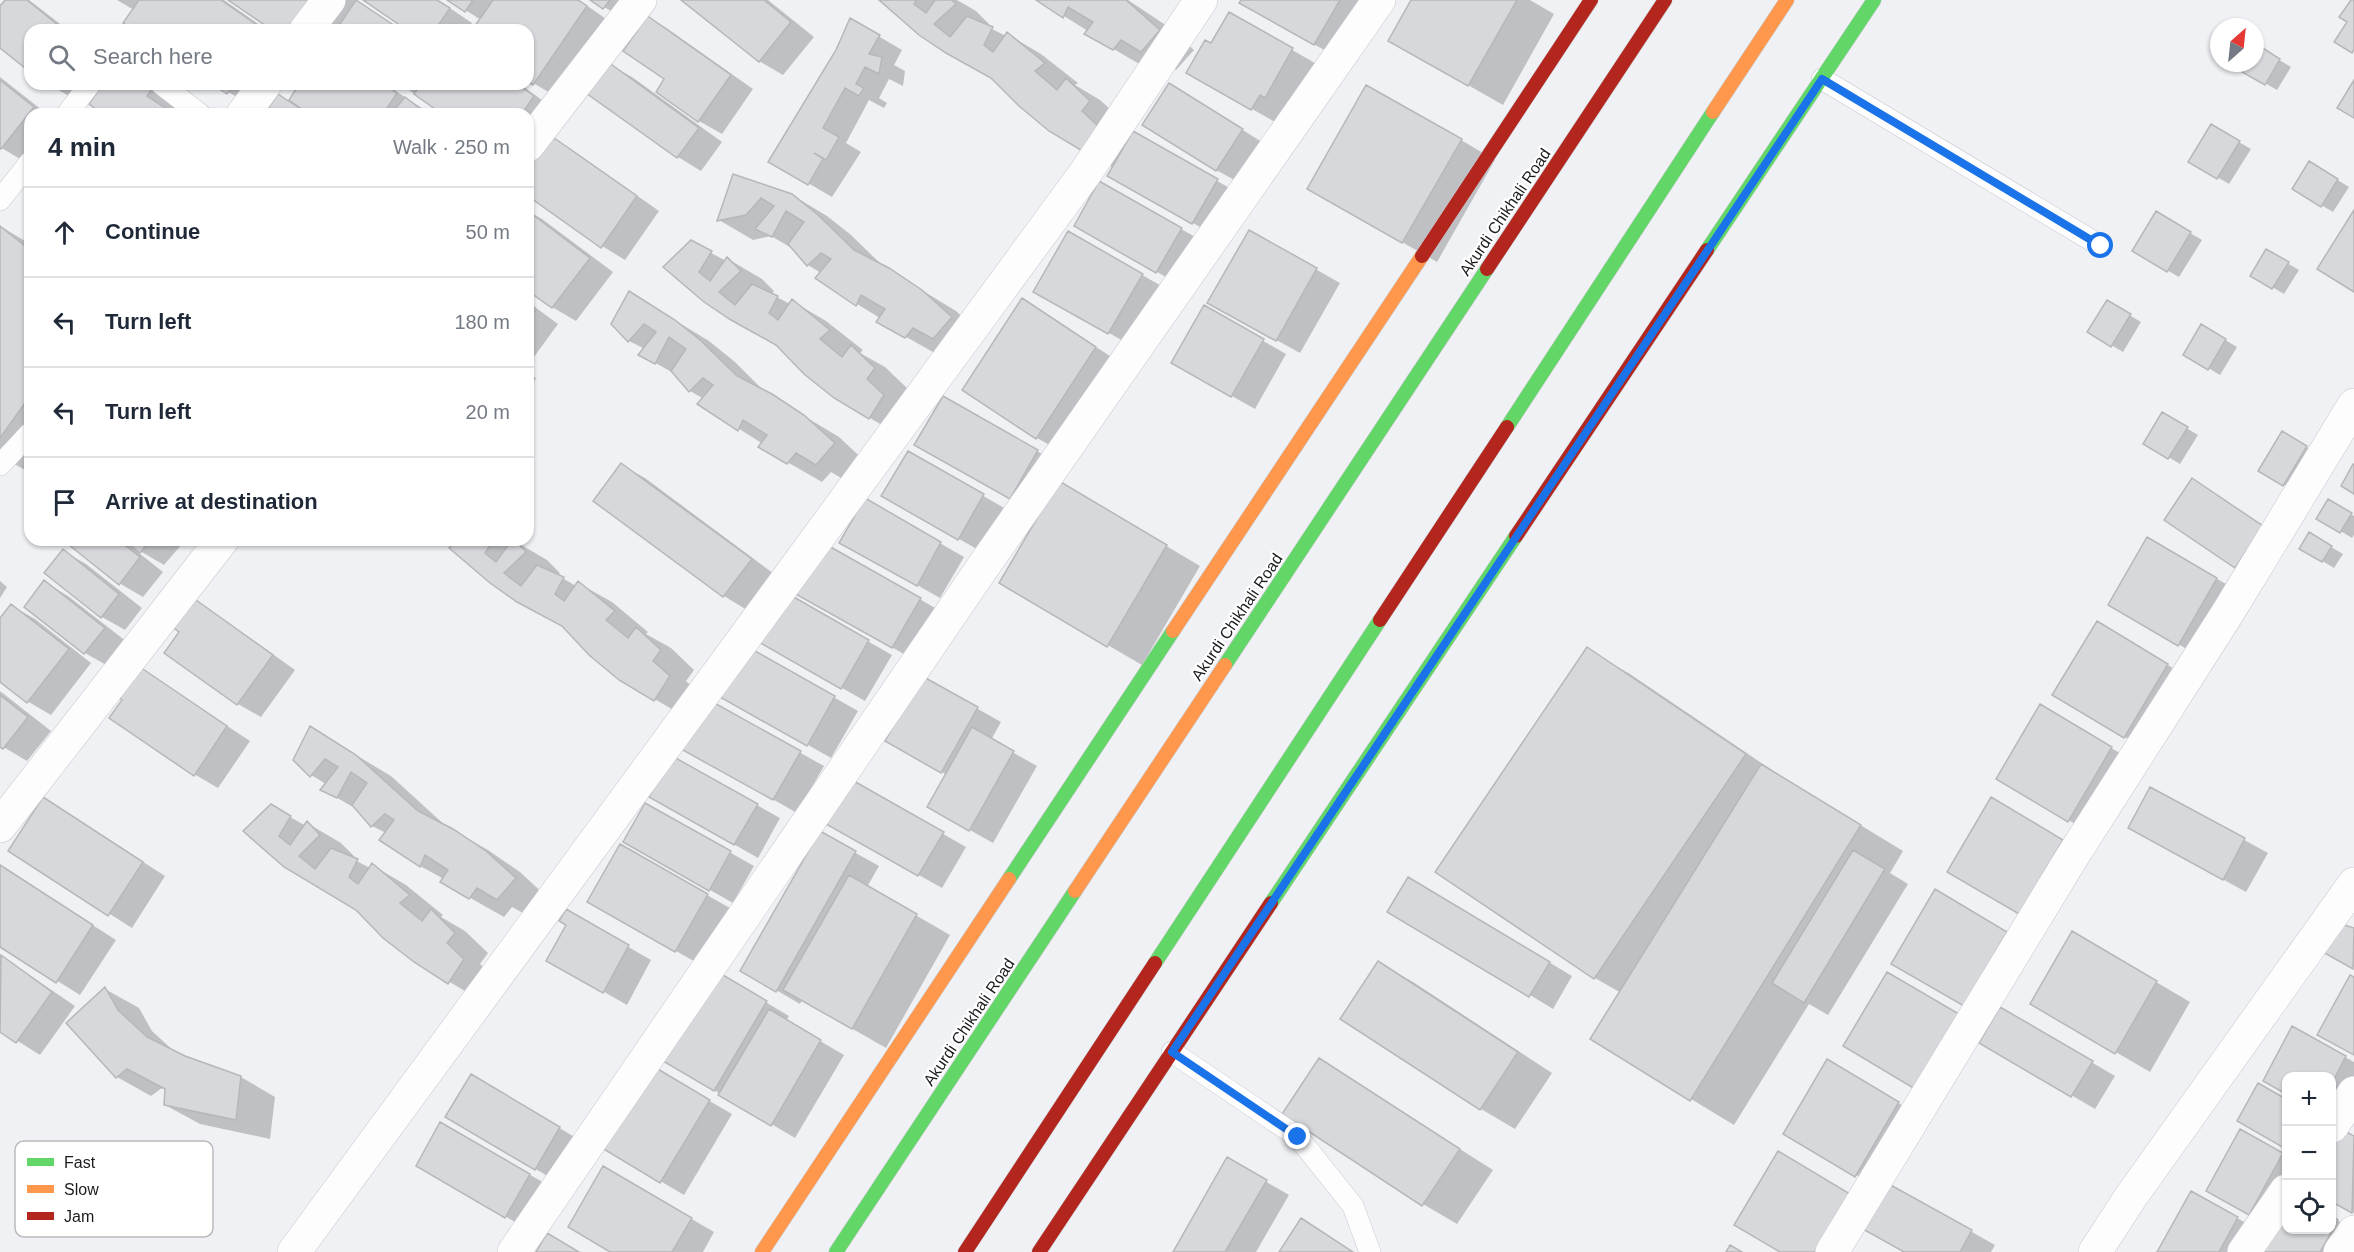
<!DOCTYPE html>
<html lang="en">
<head>
<meta charset="utf-8">
<style>
  body { margin:0; font-family:Helvetica,sans-serif; background:#f2f2f3; color:#1f2937 }
  .controls { position:absolute; right:18px; bottom:18px; display:grid; overflow:hidden; border-radius:12px; box-shadow:0 2px 4px #0004 }
  .controls button { width:54px; height:54px; display:grid; place-items:center; padding:0; border:0; border-bottom:2px solid #e0e1e3; background:#fff; color:#1f2937; font:30px sans-serif }
  .compass { position:absolute; left:2210px; top:18px; width:54px; height:54px; border-radius:50%; background:#fff; box-shadow:0 2px 4px #0004; rotate:27deg }
  .stop { position:absolute; width:18px; height:18px; margin:-14px; border:4px solid #1a73e8; border-radius:50%; background:#fff }
  .stop.end { background:#1a73e8; border-color:#fff; box-shadow:0 2px 6px #0008 }
  .list { margin:0; padding:0; list-style:none }
  h2 { display:flex; justify-content:space-between; align-items:center; height:78px; margin:0; padding:0 24px; font-size:26px }
  h2 small { font-size:20px; font-weight:400; color:#747a83 }
  .list li { display:grid; grid-template-columns:39px 1fr auto; gap:18px; align-items:center; box-sizing:border-box; height:90px; padding:0 24px; border-top:2px solid #e0e1e3 }
  .list b { display:block; font-size:22px; white-space:nowrap }
  .list em { font-size:20px; font-style:normal; color:#747a83 }
  .icon { flex:none; width:33px; height:33px; fill:none; stroke:currentColor; stroke-width:2; stroke-linecap:round; stroke-linejoin:round }
  .map { position:relative; flex:none; width:2354px; height:1252px; overflow:hidden }
  .search { position:absolute; background:#fff; box-shadow:0 2px 4px #0004; left:24px; top:24px; width:510px; height:66px; display:flex; align-items:center; gap:15px; box-sizing:border-box; padding:0 21px; border-radius:18px; color:#747a83; font-size:22px }
  .panel { position:absolute; background:#fff; box-shadow:0 2px 4px #0004; left:24px; top:108px; width:510px; height:438px; border-radius:18px }
  .map>svg:first-child { display:block }
  .shadow { fill:#0003 }
  .building { fill:#d7d8db; stroke:#b6b7ba; stroke-width:1.5 }
  .lines { fill:none; stroke-linecap:round; stroke-linejoin:round }
  .lane-casing { stroke:#c7c8cc; stroke-width:22 }
  .street-casing { stroke:#c7c8cc; stroke-width:34 }
  .fast-casing { stroke:#c7c8cc; stroke-width:15 }
  .slow-casing { stroke:#c7c8cc; stroke-width:15 }
  .jam-casing { stroke:#c7c8cc; stroke-width:15 }
  .lane { stroke:#fdfdfe; stroke-width:21 }
  .street { stroke:#fdfdfe; stroke-width:33 }
  .fast { stroke:#63d668; stroke-width:14 }
  .slow { stroke:#ff974d; stroke-width:14 }
  .jam { stroke:#b3261e; stroke-width:14 }
  .route { stroke:#1a73e8; stroke-width:8 }
  .labels { text-anchor:middle; dominant-baseline:central; stroke-width:4.5; stroke-linejoin:round; paint-order:stroke }
  .street-label { font-size:16px; fill:#1b1c1f; stroke:#fff }
  .key { fill:#fff; stroke:#bbbbbc; stroke-width:1.5 }
  .key-label { font-size:16px; fill:#1b1c1f }
</style>
</head>
<body>
<div class="map">
<svg width="2354" height="1252" viewBox="0 0 2354 1252">
  <rect width="100%" height="100%" fill="#eff1f5"/>
  <path class="shadow" d="M6 0H29L68 30H30V70L0 46V8Z
    M117 0H224L267 30H136L134 10Z
    M231 0H358L357 2 402 30H275Z
    M366 0H438L472 23 467 30H410Z
    M450 0H579L609 21 557 97 528 80V30H474L481 20Z
    M593 0H642L627 21Z
    M684 0H768L814 37 783 75 759 61Z
    M881 0H957L976 11 989 24 986 26 1006 36 1007 34 1041 54 1078 83 1075 85 1100 100 1123 121 1116 132 1127 143 1133 133 1240 194 1216 236 1109 176 1114 168 1084 151 994 79Z
    M1038 0H1128L1164 24 1194 50 1176 70 1156 58 1148 69 1086 33 1088 31Z
    M1243 0H1385L1349 64 1241 3Z
    M1413 0H1530L1554 14 1503 105 1424 60Z
    M642 14 665 27 753 89 722 134 699 121 667 79Z
    M1229 14 1315 63 1288 110 1284 108 1275 122 1188 73 1212 45Z
    M851 20 902 50 894 65 905 71 903 86 889 79 879 98 887 103 884 108 869 100 846 143 861 152 832 197 770 161 838 51Z
    M2258 47 2291 67 2277 90 2244 71 2249 63H2255V53Z
    M609 64 632 77 722 142 701 171 678 157Z
    M0 77 47 114H30V155L25 162 0 147Z
    M48 84H78L69 96Z
    M104 84H146L185 109 181 114H100Z
    M215 84H281L262 112Z
    M301 84H385L431 114H266L289 102Z
    M400 84H520L557 111 528 150V114H444Z
    M1192 98 1265 144 1240 183 1216 170Z
    M2211 126 2251 149 2229 184 2190 161Z
    M547 135 571 149 659 211 625 260 602 246 528 195V163Z
    M1461 140 1495 160 1437 262 1309 189Z
    M2310 163 2349 187 2333 212 2294 189Z
    M734 176 792 195 827 216 851 235 884 267 956 311 985 338 968 358 940 356 878 321 880 318 857 304 821 273 808 265 795 250 771 236 753 240 719 220Z
    M1100 183 1204 242 1180 285 1076 226Z
    M528 211 542 219 613 272 576 321 552 307 528 289Z
    M2156 213 2202 240 2179 277 2134 251Z
    M0 226 30 244V463L25 470 0 456Z
    M1250 232 1340 283 1300 353 1233 316Z
    M1068 233 1165 288 1132 346 1035 291Z
    M691 242 726 261 728 259 762 279 774 291 771 294 790 304 792 301 826 321 863 350 860 353 885 367 908 389 904 438 870 418 779 346 705 301Z
    M2266 251 2299 270 2284 294 2252 275Z
    M630 293 709 341 735 362 766 393 839 437 868 464 851 484 831 472 822 482 761 447 763 444 700 404 704 399 690 391 677 375 641 355 645 349 629 341 613 324Z
    M1022 300 1129 368 1071 457 1037 438Z
    M528 302 558 324 531 361 528 359Z
    M2107 302 2141 322 2123 352 2089 332Z
    M1204 307 1286 354 1255 409 1173 363Z
    M2202 326 2237 347 2220 375 2185 354Z
    M528 373 536 378 528 392Z
    M943 398 1060 464 1034 511 916 445Z
    M2163 414 2198 435 2180 464 2145 443Z
    M2283 433 2318 454 2295 491 2260 471Z
    M908 453 1006 509 982 552 884 496Z
    M621 465 645 478 774 574 747 610 724 596 595 501Z
    M2193 480 2286 540 2259 580 2236 567Z
    M865 500 964 557 940 598 841 542Z
    M2329 501 2354 516V535L2352 538 2319 518Z
    M1094 503 1200 566 1142 665 1001 583Z
    M2309 534 2343 554 2334 568 2301 548Z
    M2147 539 2240 592 2202 658 2110 604Z
    M67 540H177L182 544 164 565 140 551 139 553 163 572 143 597 119 583Z
    M460 540H507L512 543 513 540 547 560 560 573 557 575 576 586 578 583 612 602 648 632 646 634 671 648 694 670 686 681 704 697 689 719 620 679 565 628Z
    M821 543 944 613 916 661 794 591Z
    M63 551 86 564 142 608 125 630 102 617Z
    M0 581 7 587 0 598Z
    M45 582 68 596 127 642 108 666 85 653Z
    M785 594 892 655 865 701 759 641Z
    M189 597 212 611 295 670 261 717 238 704 166 653 181 632Z
    M12 606 35 619 91 663 51 715 27 701 0 680V620Z
    M2120 636 2191 679 2148 750 2125 737Z
    M749 649 858 711 831 758 722 696Z
    M1587 649 1630 674 1788 781 1903 851 1890 873 1908 884 1828 1015 1809 1004 1734 1125 1592 1039 1621 993 1595 978 1437 872Z
    M135 665 250 741 218 788 194 774Z
    M923 678 1001 722 991 740 1037 766 993 843 929 807 947 775 887 741Z
    M0 691 51 731 27 761 0 745Z
    M709 702 824 766 797 813 683 748Z
    M2064 720 2135 762 2092 834 1998 778Z
    M311 728 391 776 447 827 488 850 520 872 549 899 532 918 512 907 504 917 442 882 444 879 420 866 386 833 372 826 358 810 322 789 326 784 311 775Z
    M673 758 780 818 758 858 651 797Z
    M852 782 966 847 942 888 828 824Z
    M2151 789 2268 853 2246 892 2153 841Z
    M646 805 754 866 733 903 625 842Z
    M271 806 306 826 307 823 341 843 354 856 351 858 370 868 372 865 406 885 443 915 441 917 465 931 488 953 480 964 497 980 483 1002 415 961 357 908 285 865Z
    M67 813 165 876 132 928 10 851Z
    M820 833 879 866 867 887 950 935 886 1048 802 1000 800 1004 742 970Z
    M620 846 730 908 699 964 589 902Z
    M0 866 116 940 80 995 0 945Z
    M1432 892 1572 976 1553 1009 1530 995Z
    M566 911 651 960 627 1005 548 960 568 925Z
    M2338 925 2354 930V967L2332 956Z
    M2073 933 2190 1002 2150 1072 2032 1003Z
    M0 955 75 1006 40 1055 0 1030Z
    M1378 963 1413 982 1552 1073 1515 1129 1481 1109 1342 1018Z
    M716 973 789 1016 786 1021 844 1055 795 1138 665 1061Z
    M105 989 139 1008 152 1031 176 1053 241 1077 275 1097 270 1139 200 1124 165 1105 167 1090 162 1088 151 1096 117 1077Z
    M2001 1009 2115 1076 2095 1109 1981 1042Z
    M2293 1028 2354 1062V1097L2332 1117V1076H2286V1093L2265 1080Z
    M1319 1060 1493 1170 1457 1224 1423 1204 1284 1114Z
    M651 1067 732 1114 684 1195 604 1148Z
    M1851 1075 1922 1117 1883 1182 1995 1245 1991 1252H1906L1862 1227 1847 1252H1782L1865 1204 1875 1186 1785 1133Z
    M2258 1085 2286 1101V1148L2239 1121Z
    M494 1089 583 1142 559 1183 447 1116Z
    M441 1124 553 1188 529 1230 418 1166Z
    M2337 1128 2354 1138V1213L2332 1201V1138Z
    M2241 1131 2286 1157V1201L2273 1227 2232 1204Z
    M1227 1159 1289 1195 1256 1252H1174Z
    M604 1168 714 1232 703 1252H613Z
    M2191 1193 2261 1231 2250 1252H2160Z
    M2286 1210V1230H2332V1217L2354 1231 2351 1252H2264Z"/>
  <path class="building" d="M5 0H27L64 30H30V72L0 48V6Z
    M139 0H221L264 30H134L123 23Z
    M228 0H311L291 30H272Z
    M356 0 401 30H336Z
    M363 0H437L450 8 435 30H407Z
    M447 0H473L465 12Z
    M493 0H578L587 6 533 85 528 82V30H472Z
    M590 0H610L603 9Z
    M681 0H764L791 22 759 62Z
    M879 0H917L914 4 926 13 935 0H952L956 4 934 24 950 37 967 16 993 27 984 45 993 52 1007 32 1045 63 1035 71 1057 90 1066 78 1090 101 1082 111 1099 127 1084 152 1049 131 1019 106 991 78 946 53 919 35Z
    M1036 0H1126L1160 30 1141 52 1121 40 1113 50 1084 34 1093 22 1068 7 1063 18Z
    M1241 0H1340L1314 45 1239 3Z
    M1411 0H1517L1468 86 1388 41Z
    M2351 0H2354V49L2352 53 2334 42 2347 22 2339 17Z
    M642 12 731 75 698 122 656 92 664 79 623 51 638 30 632 25Z
    M1229 12 1293 48 1265 98 1260 95 1251 110 1186 73 1205 40 1211 43Z
    M850 18 880 35 869 54 882 57 879 74 865 67 856 84 864 88 859 96 845 88 823 128 839 137 826 160 814 153 823 159 808 185 768 162 836 50Z
    M2258 45 2280 59 2265 85 2242 72 2247 63H2255V50Z
    M608 62 699 128 677 158 586 93Z
    M0 80 34 107 1 149H0Z
    M2354 80V118L2337 108Z
    M1169 83 1243 129 1216 171 1142 125Z
    M103 84H145L152 89 147 96 174 114H98L100 112 89 104Z
    M212 84H234L227 94Z
    M299 84H384L397 93 383 114H309L289 100Z
    M421 84H517L534 96 522 114H442L414 94Z
    M1366 85 1462 139 1402 243 1307 189Z
    M278 94 308 114H264Z
    M405 97 427 114H391Z
    M2211 124 2240 141 2217 179 2188 162Z
    M1133 131 1218 179 1192 224 1107 176Z
    M547 133 637 196 601 248 528 196V160Z
    M2309 161 2338 179 2321 207 2292 189Z
    M733 174 792 194 817 214 854 250 889 268 922 290 952 317 933 339 913 328 905 338 876 322 885 309 861 295 856 306 815 278 831 259 821 253 807 266 788 244 804 222 786 211 772 237 755 229 774 206 761 198 746 215 717 221Z
    M1099 181 1182 228 1156 273 1074 226Z
    M2354 210V292L2317 269Z
    M528 211 590 258 552 308 528 291Z
    M2156 211 2191 232 2167 272 2132 251Z
    M0 226 30 250V396L0 438Z
    M1249 230 1317 268 1276 341 1207 303Z
    M1068 231 1143 274 1108 334 1033 292Z
    M691 240 712 251 699 272 710 281 727 257 741 271 719 292 735 305 752 284 778 296 769 313 778 320 792 299 830 330 820 339 842 357 851 345 875 368 867 379 884 395 869 419 834 398 804 374 776 345 731 320 704 302 663 267Z
    M2266 249 2289 262 2272 289 2250 276Z
    M629 291 675 320 700 340 737 376 772 394 804 415 835 443 816 465 796 453 787 464 758 447 767 435 743 420 738 431 697 404 713 385 703 378 689 392 671 371 686 349 669 337 655 364 638 355 656 332 644 324 628 342 611 324Z
    M1022 298 1096 347 1036 439 962 390Z
    M2107 300 2131 314 2111 347 2087 332Z
    M528 303 536 309 528 320Z
    M1204 305 1264 339 1231 397 1171 363Z
    M2201 324 2226 339 2208 370 2183 355Z
    M943 396 1038 450 1010 499 914 445Z
    M2162 412 2188 427 2168 459 2143 444Z
    M2282 431 2307 446 2283 486 2258 471Z
    M908 451 984 494 958 540 881 496Z
    M621 463 752 559 723 597 593 501Z
    M2353 464 2354 465V494L2341 486Z
    M2192 478 2263 526 2235 568 2164 520Z
    M1059 481 1167 545 1107 647 999 583Z
    M865 498 941 542 917 586 839 543Z
    M2328 499 2352 513 2340 533 2316 519Z
    M2309 532 2332 546 2322 562 2299 549Z
    M2147 537 2217 578 2178 646 2108 605Z
    M65 540H118L140 557 119 585 64 541Z
    M123 540H150L140 553Z
    M458 540H493L485 553 496 562 512 540H515L526 552 504 573 521 586 537 565 564 577 555 594 564 601 578 581 615 611 606 620 628 638 636 627 661 650 653 661 670 676 654 701 619 680 589 655 562 626 517 602 490 583 449 548Z
    M820 541 921 598 892 648 792 592Z
    M63 549 119 594 101 618 44 573Z
    M44 580 105 628 84 654 24 607Z
    M785 592 869 640 841 689 757 641Z
    M189 595 273 655 237 705 164 653 179 632 168 624Z
    M11 604 69 649 27 703 0 682V618Z
    M2097 621 2168 664 2124 738 2052 695Z
    M748 647 835 696 807 746 720 697Z
    M1587 647 1746 754 1594 979 1435 872Z
    M134 663 227 726 194 776 109 718 122 700 113 694Z
    M922 676 978 707 941 773 885 741Z
    M0 695 28 717 3 749 0 747Z
    M709 700 801 751 773 800 681 749Z
    M2040 704 2112 747 2068 822 1996 779Z
    M310 726 356 755 418 811 453 829 486 851 516 878 497 900 477 888 469 899 440 882 448 870 425 855 420 867 379 840 394 820 385 814 371 827 352 805 367 783 351 772 337 798 320 790 338 767 325 759 310 777 293 760Z
    M972 727 1014 751 969 831 927 807Z
    M672 756 758 804 734 845 649 797Z
    M1761 764 1861 825 1690 1101 1590 1039Z
    M852 780 944 832 918 876 826 824Z
    M2150 787 2245 838 2223 880 2128 828Z
    M43 797 143 862 108 916 8 851Z
    M1991 797 2063 840 2019 914 1947 872Z
    M645 803 731 851 709 891 623 842Z
    M271 804 291 816 279 836 290 845 307 821 320 835 299 856 315 869 331 848 358 859 349 877 358 884 372 863 410 895 400 903 422 921 431 909 455 933 447 943 464 959 448 984 414 962 383 938 356 910 284 867 243 831Z
    M820 831 856 851 776 992 740 971Z
    M620 844 708 894 675 952 587 902Z
    M1853 850 1885 869 1804 1003 1772 983Z
    M0 865 93 925 56 983 0 947Z
    M849 875 917 914 852 1029 783 990Z
    M1408 877 1550 962 1529 997 1387 912Z
    M1935 889 2007 932 1964 1006 1891 964Z
    M566 909 629 945 603 993 546 961 566 925 559 921Z
    M2338 923 2354 928 2353 969 2321 951Z
    M2072 931 2157 981 2115 1054 2030 1004Z
    M1 955 52 992 16 1043 0 1032Z
    M1378 961 1518 1052 1480 1110 1340 1019Z
    M716 971 767 1001 714 1091 663 1061Z
    M1887 972 1959 1014 1915 1089 1843 1046Z
    M2350 975 2354 977V1055L2317 1035Z
    M105 987 118 1010 147 1037 185 1056 241 1076 236 1120 164 1105 165 1089 127 1069 116 1078 66 1023Z
    M2000 1007 2093 1061 2071 1097 1979 1043Z
    M769 1009 821 1040 771 1126 718 1095Z
    M2292 1026 2346 1056 2332 1083V1076H2286V1094L2263 1081Z
    M1319 1058 1460 1149 1422 1206 1282 1114Z
    M1827 1059 1899 1102 1855 1177 1783 1134Z
    M651 1065 710 1100 660 1183 602 1148Z
    M471 1074 560 1127 535 1170 445 1117Z
    M2258 1083 2286 1099V1142L2284 1148 2237 1121Z
    M440 1122 530 1174 505 1218 416 1166Z
    M2336 1126 2354 1136 2352 1213 2332 1202V1135Z
    M2240 1129 2283 1153 2249 1215 2206 1191Z
    M1778 1151 1850 1194 1815 1252H1780L1734 1225Z
    M1227 1157 1267 1180 1225 1252H1173Z
    M603 1166 692 1218 672 1252H610L568 1227Z
    M1878 1178 1972 1230 1960 1252H1904L1852 1223Z
    M2191 1191 2238 1217 2219 1252H2157Z
    M2286 1207V1230H2332V1216L2338 1220 2320 1252H2262Z
    M1301 1218 1353 1252H1279Z
    M547 1233 579 1252H536Z
    M1730 1245 1742 1252H1726Z"/>
  <g class="lines">
    <defs>
      <path id="lane" d="M1822 79 2101 246
        M161 84 200 114
        M67 114 90 84
        M0 200 30 162
        M0 465 30 433
        M1172 1052 1298 1137 1353 1206 1370 1252"/>
      <path id="street" d="M306 30 329 0
        M243 114 265 84
        M528 145 640 0
        M0 826 222 540
        M2332 1126 2354 1093
        M294 1252 1086 172 1201 0
        M514 1252 987 561 1379 0
        M1832 1252 2072 857 2227 614 2354 405
        M2095 1252 2130 1198 2354 884
        M2244 1252 2286 1191
        M2340 1252 2354 1232"/>
      <path id="fast" d="M1707 250 1874 0
        M1507 427 1713 112
        M1225 665 1487 269
        M1009 879 1173 631
        M1271 903 1516 536
        M1155 963 1380 620
        M836 1252 1075 891"/>
      <path id="slow" d="M1713 112 1787 0
        M1173 631 1422 256
        M1075 891 1225 665
        M762 1252 1009 879"/>
      <path id="jam" d="M1422 256 1591 0
        M1487 269 1665 0
        M1516 536 1707 250
        M1380 620 1507 427
        M965 1252 1155 963
        M1039 1252 1271 903"/>
    </defs>
    <use href="#lane" class="lane-casing"/>
    <use href="#street" class="street-casing"/>
    <use href="#fast" class="fast-casing"/>
    <use href="#slow" class="slow-casing"/>
    <use href="#jam" class="jam-casing"/>
    <use href="#lane" class="lane"/>
    <use href="#street" class="street"/>
    <use href="#fast" class="fast"/>
    <use href="#slow" class="slow"/>
    <use href="#jam" class="jam"/>
  </g>
  <g class="lines">
    <path class="route" d="M1298 1137 1172 1052 1822 79 2101 246"/>
  </g>
  <g class="labels">
    <g class="street-label">
      <text transform="translate(1505 212) rotate(-56)">Akurdi Chikhali Road</text>
      <text transform="translate(1237 617) rotate(-56)">Akurdi Chikhali Road</text>
      <text transform="translate(969 1022) rotate(-56)">Akurdi Chikhali Road</text>
    </g>
  </g>
  <rect x="15" y="1141" width="198" height="96" rx="9" class="key"/>
  <rect x="27" y="1158" width="27" height="8" fill="#63d668"/>
  <rect x="27" y="1185" width="27" height="8" fill="#ff974d"/>
  <rect x="27" y="1212" width="27" height="8" fill="#b3261e"/>
  <g class="key-label">
    <text x="64" y="1168">Fast</text>
    <text x="64" y="1195">Slow</text>
    <text x="64" y="1222">Jam</text>
  </g>
</svg>
<div class="controls">
<button>+</button>
<button>−</button>
<button><svg class="icon" aria-label="locate" viewBox="0 0 24 24"><circle cx="12" cy="12" r="6"/><path d="M12 2v4M12 18v4M2 12h4M18 12h4"/></svg></button>
</div>
<svg class="compass" viewBox="-18 -18 36 36"><path d="M0-13l5 13h-10z" fill="#e53935"/><path d="M0 13l5-13h-10z" fill="#747a83"/></svg>
<div class="stop" style="left:2101px;top:246px"></div>
<div class="stop end" style="left:1298px;top:1137px"></div>
<div class="search"><svg class="icon" aria-label="search" viewBox="0 0 24 24"><circle cx="10" cy="10" r="6"/><path d="M15 15l6 6"/></svg>Search here</div>
<section class="panel">
<h2>4 min<small>Walk · 250 m</small></h2>
<ul class="list">
<li><svg class="icon" aria-label="ahead" viewBox="0 0 24 24"><path d="M12 20V5M6 11l6-6 6 6"/></svg><div><b>Continue</b></div><em>50 m</em></li>
<li><svg class="icon" aria-label="left" viewBox="0 0 24 24"><path d="M17 20v-9H6M10 6l-5 5 5 5"/></svg><div><b>Turn left</b></div><em>180 m</em></li>
<li><svg class="icon" aria-label="left" viewBox="0 0 24 24"><path d="M17 20v-9H6M10 6l-5 5 5 5"/></svg><div><b>Turn left</b></div><em>20 m</em></li>
<li><svg class="icon" aria-label="arrive" viewBox="0 0 24 24"><path d="M6 21V4h12l-3 4 3 4H6"/></svg><div><b>Arrive at destination</b></div></li>
</ul>
</section>
</div>
</body>
</html>
